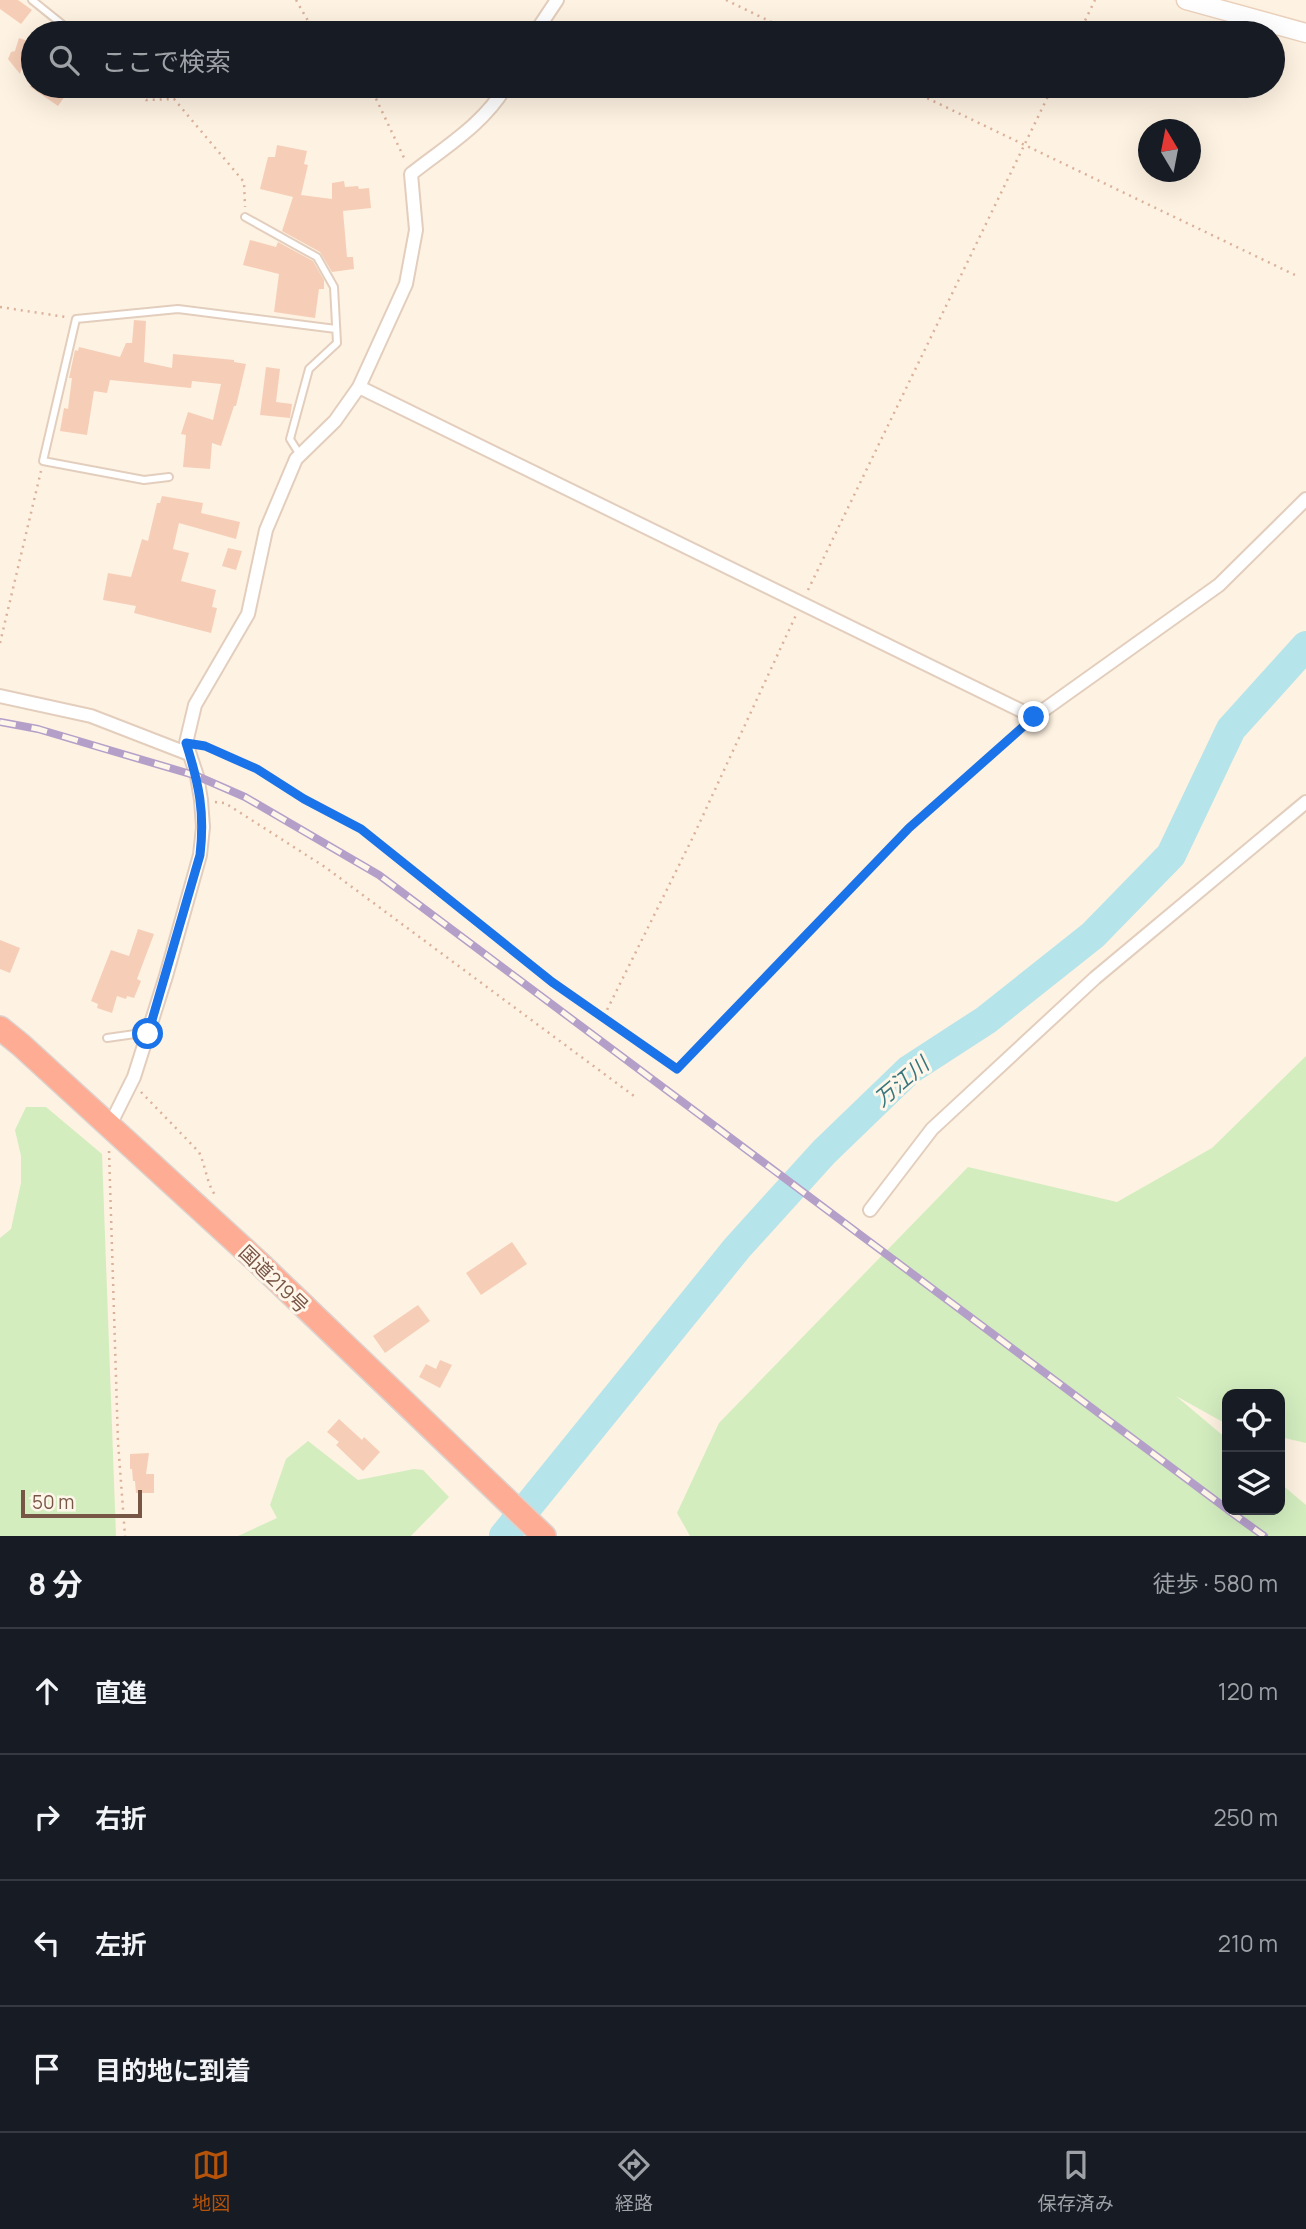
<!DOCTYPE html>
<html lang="ja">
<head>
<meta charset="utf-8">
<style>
  body { margin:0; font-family:Manrope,"Noto Sans JP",sans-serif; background:#20242c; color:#f1f3f6 }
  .controls { position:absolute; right:21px; bottom:21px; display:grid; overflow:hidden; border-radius:14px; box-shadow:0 7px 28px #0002 }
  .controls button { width:63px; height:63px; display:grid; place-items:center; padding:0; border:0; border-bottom:2px solid #363941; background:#171b24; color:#f1f3f6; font:35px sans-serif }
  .compass { position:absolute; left:1138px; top:119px; width:63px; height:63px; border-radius:50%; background:#171b24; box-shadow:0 7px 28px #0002; rotate:350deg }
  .scale { position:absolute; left:21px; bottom:18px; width:121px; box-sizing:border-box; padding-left:7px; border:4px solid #785646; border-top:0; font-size:19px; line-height:24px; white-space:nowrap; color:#785646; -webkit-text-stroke:5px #fff6ea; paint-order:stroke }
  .stop { position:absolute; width:21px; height:21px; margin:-16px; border:5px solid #1a73e8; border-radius:50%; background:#fff }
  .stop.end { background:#1a73e8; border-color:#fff; box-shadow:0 2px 7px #0008 }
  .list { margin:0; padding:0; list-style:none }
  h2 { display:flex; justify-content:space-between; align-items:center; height:91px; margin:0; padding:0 28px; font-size:30px }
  h2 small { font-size:23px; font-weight:400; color:#9ea1a6 }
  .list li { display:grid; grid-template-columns:46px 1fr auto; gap:21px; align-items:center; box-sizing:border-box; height:126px; padding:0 28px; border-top:2px solid #363941 }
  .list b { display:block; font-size:26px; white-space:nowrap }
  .list em { font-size:23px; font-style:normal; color:#9ea1a6 }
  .icon { flex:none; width:38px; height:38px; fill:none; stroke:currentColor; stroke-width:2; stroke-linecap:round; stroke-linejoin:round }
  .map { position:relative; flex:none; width:1306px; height:1536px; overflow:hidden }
  .search { position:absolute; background:#171b24; box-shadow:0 7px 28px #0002; left:21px; right:21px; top:21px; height:77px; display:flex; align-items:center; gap:18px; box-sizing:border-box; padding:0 24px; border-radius:38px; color:#9ea1a6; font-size:26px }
  .sheet { height:595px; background:#171b24 }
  nav { display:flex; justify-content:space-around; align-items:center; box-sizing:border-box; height:98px; border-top:2px solid #363941; background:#171b24; font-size:19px; color:#9ea1a6 }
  nav a { display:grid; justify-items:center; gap:4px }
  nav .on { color:#b45309 }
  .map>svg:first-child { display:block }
  .green { fill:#d3edbf }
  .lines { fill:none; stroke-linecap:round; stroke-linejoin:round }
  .river { stroke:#b5e4ea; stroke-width:30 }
  .building { fill:#f6ceb7 }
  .lane-casing { stroke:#e3cebd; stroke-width:10 }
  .street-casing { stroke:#e3cebd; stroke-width:16 }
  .secondary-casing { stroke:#ebd1bc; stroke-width:21 }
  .highway-casing { stroke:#dcd3cf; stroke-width:26 }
  .path { stroke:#dbb19a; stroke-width:2.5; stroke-dasharray:2 5; stroke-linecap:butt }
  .lane { stroke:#fff; stroke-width:6 }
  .street { stroke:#fff; stroke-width:12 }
  .secondary { stroke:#fff; stroke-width:18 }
  .highway { stroke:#feac93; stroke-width:23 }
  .rail-casing { stroke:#b49fc9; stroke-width:8 }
  .rail { stroke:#fff6ea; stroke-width:5; stroke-dasharray:16; stroke-linecap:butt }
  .route { stroke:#1a73e8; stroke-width:9 }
  .labels { text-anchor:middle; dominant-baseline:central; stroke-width:6; stroke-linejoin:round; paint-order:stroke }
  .street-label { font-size:19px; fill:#785646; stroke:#fff6ea }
  .water-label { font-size:21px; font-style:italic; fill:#38767f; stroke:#fff6ea }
</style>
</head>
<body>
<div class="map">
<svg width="1306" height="1536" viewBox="0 0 1306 1536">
  <rect width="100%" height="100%" fill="#fef2e2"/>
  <path class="green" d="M1306 1056V1443L1280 1437V1394H1227V1423L1221 1421 1176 1396 1227 1439V1510H1280V1483L1306 1505V1536H690L677 1513 719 1423 968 1167 1117 1202 1212 1148Z
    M26 1107H46L102 1154 116 1536H0V1238L11 1229 21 1183V1156L15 1130Z
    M308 1441 358 1480 414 1469 423 1470 449 1497 411 1536H238L277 1518 270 1505 286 1459Z"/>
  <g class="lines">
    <path class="river" d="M504 1536 737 1248 824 1152 909 1070 986 1020 1093 935 1171 855 1231 729 1306 646"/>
  </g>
  <path class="building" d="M0 0H18L32 10 21 24 0 9Z
    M19 38 31 42 20 74 8 59 11 52 15 51Z
    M29 86H51L65 96 58 106Z
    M277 145 307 151 304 164 308 165 301 195 332 199V183L344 181 345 187 358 186 359 189 369 188 371 208 343 211 347 257H353L354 269 332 272 320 252 282 231 293 197 260 189 268 157H275Z
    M250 240 276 247 278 242 313 261 324 280V289H319L315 318 274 312 279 274 243 265Z
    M134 320 146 321 144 362 172 368 173 354 234 360V362L246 364 236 406H234L221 446 212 443 210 469 183 467 186 435 181 434 188 412 213 420 221 384 192 381 191 388 110 380 107 393 94 391 87 435 60 431 64 408 68 409 72 378H69L75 350 78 351 79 347 120 357 126 343H132Z
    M266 367 280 369 276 402 292 404 290 418 260 415Z
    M162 496 203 503 201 513 240 522 236 539 179 523 173 549 189 553 181 581 216 590 212 607 217 608 211 633 134 613 136 606 103 600 108 573 131 577 142 539 148 541 157 503H160Z
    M228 548 242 551 236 570 222 566Z
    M138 929 154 934 137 979 141 981 134 998 127 996 126 999 117 996 112 1013 97 1008 98 1004 91 1001 111 950 129 956Z
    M0 940 20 948 10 973 0 969Z
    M512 1242 527 1264 481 1295 466 1273Z
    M418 1305 430 1321 385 1353 373 1336Z
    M440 1360 452 1365 440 1388 419 1377 426 1364 436 1369Z
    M339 1419 362 1440 364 1437 380 1452 363 1471 336 1445 339 1442 327 1432Z
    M149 1453 146 1474H154V1493H136L135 1481H133L132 1469H130V1454Z"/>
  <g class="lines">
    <defs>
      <path id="lane" d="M32 0 73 33
        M245 217 317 257 334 287 337 343 309 369 290 439 300 455
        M169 477 144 480 43 461 76 319 178 309 336 329
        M107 1038 135 1034H147"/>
      <path id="street" d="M535 33 557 0
        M359 387 1034 717 1219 585 1306 499
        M0 696 91 716 189 754
        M109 1127 134 1077 166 976 200 855 203 827 201 800 197 776 186 743 195 705 248 614 266 530 296 459 335 421 359 387 406 284 416 230 411 174C445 147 484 124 506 86
        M870 1210 932 1129 1095 978 1306 802"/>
      <path id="secondary" d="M1186 0 1306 33"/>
      <path id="highway" d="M0 1028 21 1045 258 1262 544 1536"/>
    </defs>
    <use href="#lane" class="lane-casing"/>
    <use href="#street" class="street-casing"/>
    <use href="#secondary" class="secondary-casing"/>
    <use href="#highway" class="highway-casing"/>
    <path class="path" d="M296 0 315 33
      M726 0 794 33
      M1079 33 1095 0
      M130 86 146 100 174 99 244 182 245 207
      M370 86 406 162
      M902 86 1295 275
      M0 307 66 317
      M808 590 1053 86
      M0 643 41 471
      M200 745H205L257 769 304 799 361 829 552 982 677 1069 848 894 909 828 1021 728
      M215 802 225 803 325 867 634 1096
      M604 1016 693 837 796 615
      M141 1092 199 1152C206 1167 206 1181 215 1195
      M109 1151 118 1442 125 1536"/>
    <use href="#lane" class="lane"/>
    <use href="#street" class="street"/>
    <use href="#secondary" class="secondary"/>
    <use href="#highway" class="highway"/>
    <defs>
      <path id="rail" d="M0 722 38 729 197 776 245 797 379 875 1227 1509
        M1228 1510 1264 1536"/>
    </defs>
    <use href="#rail" class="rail-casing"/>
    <use href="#rail" class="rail"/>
  </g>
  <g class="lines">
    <path class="route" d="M148 1034 200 855C205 812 199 784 186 743L205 746 257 769 304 799 361 829 552 982 677 1069 909 828 1034 717"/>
  </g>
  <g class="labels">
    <g class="street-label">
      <text transform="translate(274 1279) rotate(44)">国道219号</text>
    </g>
    <g class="water-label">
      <text transform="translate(901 1081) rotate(-40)">万江川</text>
    </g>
  </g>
</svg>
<div class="controls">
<button><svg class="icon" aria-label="locate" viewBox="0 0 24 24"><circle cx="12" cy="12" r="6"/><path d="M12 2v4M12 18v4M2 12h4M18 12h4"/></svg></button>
<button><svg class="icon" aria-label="layers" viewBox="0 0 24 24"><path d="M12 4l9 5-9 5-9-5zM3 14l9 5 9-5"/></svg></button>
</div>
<svg class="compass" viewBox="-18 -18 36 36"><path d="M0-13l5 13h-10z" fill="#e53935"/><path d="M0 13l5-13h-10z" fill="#9ea1a6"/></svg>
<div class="scale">50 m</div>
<div class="stop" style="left:148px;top:1034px"></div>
<div class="stop end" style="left:1034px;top:717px"></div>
<div class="search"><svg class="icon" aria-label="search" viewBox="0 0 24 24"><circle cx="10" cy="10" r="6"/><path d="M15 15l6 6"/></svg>ここで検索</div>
</div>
<section class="sheet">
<h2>8 分<small>徒歩 · 580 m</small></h2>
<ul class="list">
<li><svg class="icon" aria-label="ahead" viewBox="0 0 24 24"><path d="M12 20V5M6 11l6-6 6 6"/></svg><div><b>直進</b></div><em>120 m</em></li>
<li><svg class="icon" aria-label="right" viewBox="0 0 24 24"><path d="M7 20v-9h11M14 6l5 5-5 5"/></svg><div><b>右折</b></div><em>250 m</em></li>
<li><svg class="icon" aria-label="left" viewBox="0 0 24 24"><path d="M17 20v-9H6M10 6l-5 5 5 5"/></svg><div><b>左折</b></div><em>210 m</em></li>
<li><svg class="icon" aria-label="arrive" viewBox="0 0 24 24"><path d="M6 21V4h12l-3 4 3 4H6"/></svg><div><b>目的地に到着</b></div></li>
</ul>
</section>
<nav>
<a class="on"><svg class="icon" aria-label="map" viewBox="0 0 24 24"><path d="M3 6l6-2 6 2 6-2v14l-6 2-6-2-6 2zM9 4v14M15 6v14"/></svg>地図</a>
<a><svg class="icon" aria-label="directions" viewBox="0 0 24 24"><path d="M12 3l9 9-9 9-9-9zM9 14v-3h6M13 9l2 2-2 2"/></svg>経路</a>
<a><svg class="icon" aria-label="saved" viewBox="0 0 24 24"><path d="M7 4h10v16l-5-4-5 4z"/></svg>保存済み</a>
</nav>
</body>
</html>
